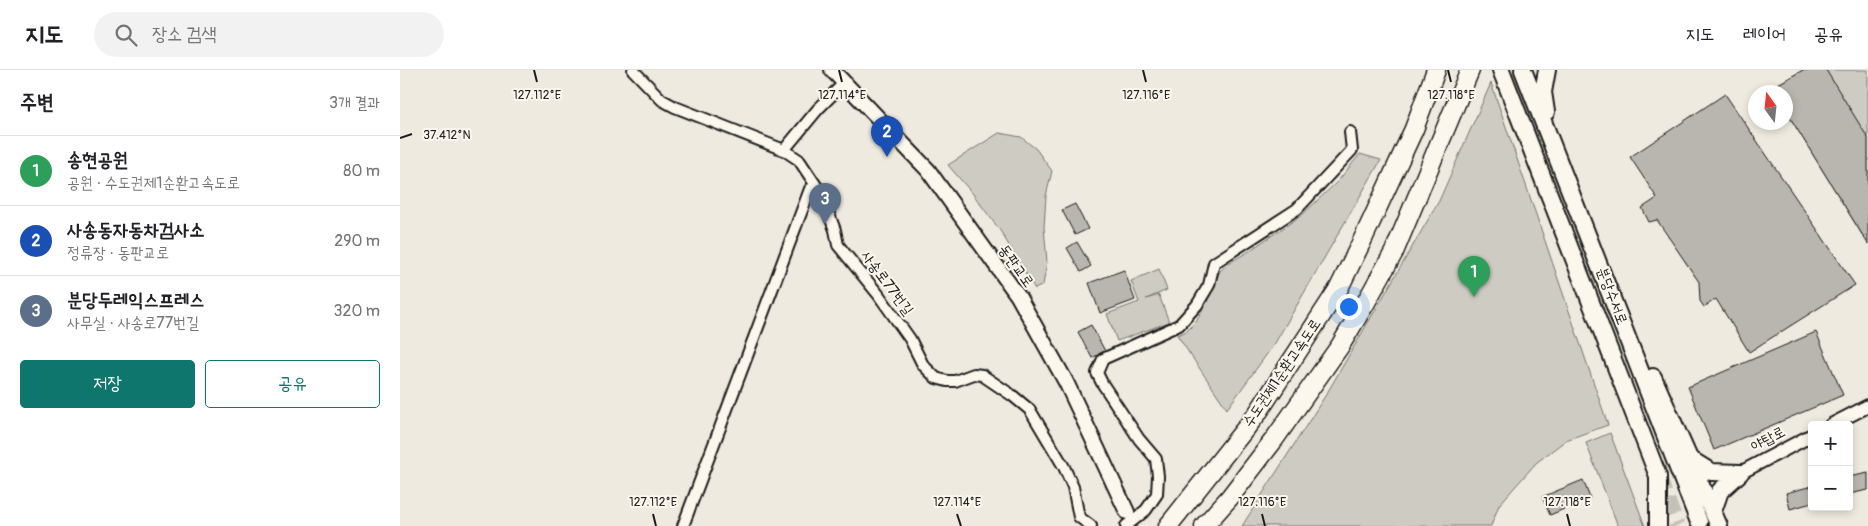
<!DOCTYPE html>
<html lang="ko">
<head>
<meta charset="utf-8">
<style>
  body { margin:0; font-family:Pangolin,"Poor Story",sans-serif; background:#f2f2f2; color:#202124 }
  .controls { position:absolute; right:15px; bottom:15px; display:grid; overflow:hidden; border-radius:5px; box-shadow:0 2px 8px #0003 }
  .controls button { width:45px; height:45px; display:grid; place-items:center; padding:0; border:0; border-bottom:1px solid #e0e0e0; background:#fff; color:#202124; font:25px sans-serif }
  .compass { position:absolute; left:1348px; top:15px; width:45px; height:45px; border-radius:50%; background:#fff; box-shadow:0 2px 8px #0003; rotate:345deg }
  .you { position:absolute; left:948px; top:236px; width:18px; height:18px; margin:-12px; border:4px solid #fff; border-radius:50%; background:#1a73e8; box-shadow:0 0 0 8px #1a73e833 }
  .badge { display:grid; place-items:center; width:32px; height:32px; border-radius:50%; background:#0f766e; color:#fff; font-size:16px; font-weight:700 }
  .pin { position:absolute; translate:-50% -41px; filter:drop-shadow(0 1px 2px #0008) }
  .pin::after { content:''; position:absolute; top:26px; width:18px; height:15px; background:inherit; clip-path:polygon(0 0,100% 0,50% 100%) }
  .list { margin:0; padding:0; list-style:none }
  h2 { display:flex; justify-content:space-between; align-items:center; height:65px; margin:0; padding:0 20px; font-size:21px }
  h2 small { font-size:16px; font-weight:400; color:#757577 }
  .list li { display:grid; grid-template-columns:32px 1fr auto; gap:15px; align-items:center; box-sizing:border-box; height:70px; padding:0 20px; border-top:1px solid #e0e0e0 }
  .list b { display:block; font-size:19px; white-space:nowrap }
  .list p { margin:0; font-size:16px; white-space:nowrap; color:#757577 }
  .list em { font-size:16px; font-style:normal; color:#757577 }
  .actions { display:flex; gap:10px; padding:15px 20px }
  .actions a { flex:1; padding:11px 0; border:1px solid #0f766e; border-radius:5px; text-align:center; font-size:18px; color:#0f766e }
  .actions .main { background:#0f766e; color:#fff }
  .icon { flex:none; width:28px; height:28px; fill:none; stroke:currentColor; stroke-width:2; stroke-linecap:round; stroke-linejoin:round }
  .map { position:relative; flex:none; width:1468px; height:456px; overflow:hidden }
  header { display:flex; align-items:center; gap:30px; box-sizing:border-box; height:70px; padding:0 25px; background:#fff; border-bottom:1px solid #e0e0e0 }
  header strong { font-size:24px }
  nav { display:flex; gap:28px; margin-inline-start:auto; font-size:18px }
  .search { width:350px; height:45px; background:#f2f2f2; display:flex; align-items:center; gap:12px; box-sizing:border-box; padding:0 18px; border-radius:28px; color:#757577; font-size:19px }
  main { display:flex }
  aside { flex:1; background:#fff }
  .map>svg:first-child { display:block }
  .green { fill:#ceccc2; stroke:#75746f }
  .building { fill:#b9b6af; stroke:#1c1c1c }
  .lines { fill:none; stroke-linecap:round; stroke-linejoin:round }
  .trunk-tunnel { stroke:#c4c1b8; stroke-width:16; stroke-dasharray:16 8; stroke-linecap:butt }
  .minor-casing { stroke:#1c1c1c; stroke-width:14 }
  .tertiary-casing { stroke:#1c1c1c; stroke-width:16 }
  .secondary-casing { stroke:#1c1c1c; stroke-width:18 }
  .trunk-casing { stroke:#1c1c1c; stroke-width:20 }
  .motorway-casing { stroke:#1c1c1c; stroke-width:21 }
  .minor { stroke:#fbf7ec; stroke-width:10 }
  .tertiary { stroke:#fbf7ec; stroke-width:12 }
  .secondary { stroke:#fbf7ec; stroke-width:14 }
  .trunk { stroke:#fbf7ec; stroke-width:16 }
  .motorway { stroke:#fbf7ec; stroke-width:18 }
  .ticks { fill:none; stroke:#1c1c1c; stroke-width:2 }
  .labels { text-anchor:middle; dominant-baseline:central; stroke-width:4; stroke-linejoin:round; paint-order:stroke }
  .street-label { font-size:15px; fill:#1c1c1c; stroke:#fbf7ec }
  .ticks-label { font-size:12px; text-anchor:middle; fill:#1c1c1c; stroke:#fbf7ec; stroke-width:4; stroke-linejoin:round; paint-order:stroke }
</style>
</head>
<body>
<header>
<strong>지도</strong>
<div class="search"><svg class="icon" aria-label="search" viewBox="0 0 24 24"><circle cx="10" cy="10" r="6"/><path d="M15 15l6 6"/></svg>장소 검색</div>
<nav><a>지도</a><a>레이어</a><a>공유</a></nav>
</header>
<main>
<aside>
<h2>주변<small>3개 결과</small></h2>
<ul class="list">
<li><span class="badge" style="background:#2e9e5b">1</span><div><b>송현공원</b><p>공원 · 수도권제1순환고속도로</p></div><em>80 m</em></li>
<li><span class="badge" style="background:#1a4fb4">2</span><div><b>사송동자동차검사소</b><p>정류장 · 동판교로</p></div><em>290 m</em></li>
<li><span class="badge" style="background:#5c6f8a">3</span><div><b>분당두레익스프레스</b><p>사무실 · 사송로77번길</p></div><em>320 m</em></li>
</ul>
<div class="actions"><a class="main">저장</a><a>공유</a></div>
</aside>
<div class="map">
<svg width="1468" height="456" viewBox="0 0 1468 456">
  <rect width="100%" height="100%" fill="#eeeadf"/>
  <filter id="ink" filterUnits="userSpaceOnUse"><feTurbulence type="fractalNoise" baseFrequency=".02" numOctaves="2"/><feDisplacementMap in="SourceGraphic" scale="10" xChannelSelector="R" yChannelSelector="G"/><feConvolveMatrix kernelMatrix="1 2 1 2 8 2 1 2 1" color-interpolation-filters="sRGB"/></filter>
  <g filter="url(#ink)">
    <path class="green" d="M1403 0H1468V165L1464 168 1386 41V22H1374L1371 18Z
      M1091 13 1208 355 1166 370 1136 393 1099 435 1091 456H842L927 323 1039 131Z
      M599 63 621 67 636 79 652 101 646 126 644 157 647 192 643 215 635 219 601 162 573 124 548 95Z
      M960 84 981 90 875 273 827 339 777 265 787 261 796 252 806 234 820 201 829 193 846 183 902 145 938 111Z
      M759 199 767 220 746 229 759 225 769 252 717 271 707 244 739 232 731 211Z
      M1210 363 1245 456H1218L1186 373Z"/>
    <path class="building" d="M1403 0H1426L1468 68V174L1386 41V22H1364Z
      M1325 24 1455 215 1349 282 1316 229 1304 237 1300 231 1299 212 1257 150 1249 152 1242 138 1257 128 1230 87Z
      M675 134 688 159 675 165 662 140Z
      M677 172 691 196 681 202 667 178Z
      M724 200 735 230 700 243 689 213Z
      M691 255 705 281 692 288 678 262Z
      M1416 262 1443 325 1314 380 1288 317Z
      M1468 403V420L1449 424V407Z
      M1183 410 1190 428 1150 445 1142 427Z
      M1412 416V433L1390 439 1386 423Z"/>
    <g class="lines">
      <path class="trunk-tunnel" d="M1259 408 1277 456"/>
      <defs>
        <path id="minor" d="M233 0 262 30 275 37 384 80 399 90 421 123 435 160 438 175 478 224 510 269 523 295 536 308 547 311H555L574 304 582 305 613 326 630 340 664 397 673 417 679 447 691 456
          M384 80 418 39 444 13
          M283 456 410 119 421 123
          M726 456 746 440 757 424 758 406 756 389 739 369 702 313 697 303 703 289 779 255 797 235 809 215 814 193 897 139 952 80 950 62"/>
        <path id="tertiary" d="M1431 355 1468 336
          M1340 403 1412 365"/>
        <path id="secondary" d="M432 0 528 100 618 226 666 312 727 442"/>
        <path id="trunk" d="M1101 0 1258 406V456
          M1123 0 1299 452
          M1146 42 1143 22 1147 0
          M1253 307 1319 456
          M1290 389 1311 402 1340 403
          M1313 441 1320 421 1340 403"/>
        <path id="motorway" d="M768 456 857 344 939 218 963 169 1014 59 1036 0
          M804 456 830 427 873 371 940 276 965 234 994 182 1070 0"/>
      </defs>
      <use href="#minor" class="minor-casing"/>
      <use href="#tertiary" class="tertiary-casing"/>
      <use href="#secondary" class="secondary-casing"/>
      <use href="#trunk" class="trunk-casing"/>
      <use href="#motorway" class="motorway-casing"/>
      <use href="#minor" class="minor"/>
      <use href="#tertiary" class="tertiary"/>
      <use href="#secondary" class="secondary"/>
      <use href="#trunk" class="trunk"/>
      <use href="#motorway" class="motorway"/>
    </g>
  </g>
  <path class="ticks" d="M134 0 137 12M439 0 442 12M743 0 746 12M1048 0 1051 12M0 68 12 64M253 444 256 456M557 444 561 456M862 444 865 456M1167 444 1170 456"/>
  <g class="labels">
    <g class="street-label">
      <text transform="translate(616 196) rotate(54)">동판교로</text>
      <text transform="translate(487 213) rotate(53)">사송로77번길</text>
      <text transform="translate(1212 226) rotate(69)">분당수서로</text>
      <text transform="translate(882 303) rotate(-56)">수도권제1순환고속도로</text>
      <text transform="translate(1368 369) rotate(-28)">야탑로</text>
    </g>
  </g>
  <g class="ticks-label">
    <text x="137" y="29">127.112°E</text>
    <text x="442" y="29">127.114°E</text>
    <text x="746" y="29">127.116°E</text>
    <text x="1051" y="29">127.118°E</text>
    <text x="47" y="69">37.412°N</text>
    <text x="253" y="436">127.112°E</text>
    <text x="557" y="436">127.114°E</text>
    <text x="862" y="436">127.116°E</text>
    <text x="1167" y="436">127.118°E</text>
  </g>
</svg>
<div class="controls">
<button>+</button>
<button>−</button>
</div>
<svg class="compass" viewBox="-18 -18 36 36"><path d="M0-13l5 13h-10z" fill="#e53935"/><path d="M0 13l5-13h-10z" fill="#757577"/></svg>
<div class="you"></div>
<div class="pin badge" style="left:1074px;top:227px;background:#2e9e5b">1</div>
<div class="pin badge" style="left:487px;top:87px;background:#1a4fb4">2</div>
<div class="pin badge" style="left:425px;top:154px;background:#5c6f8a">3</div>
</div>
</main>
</body>
</html>
